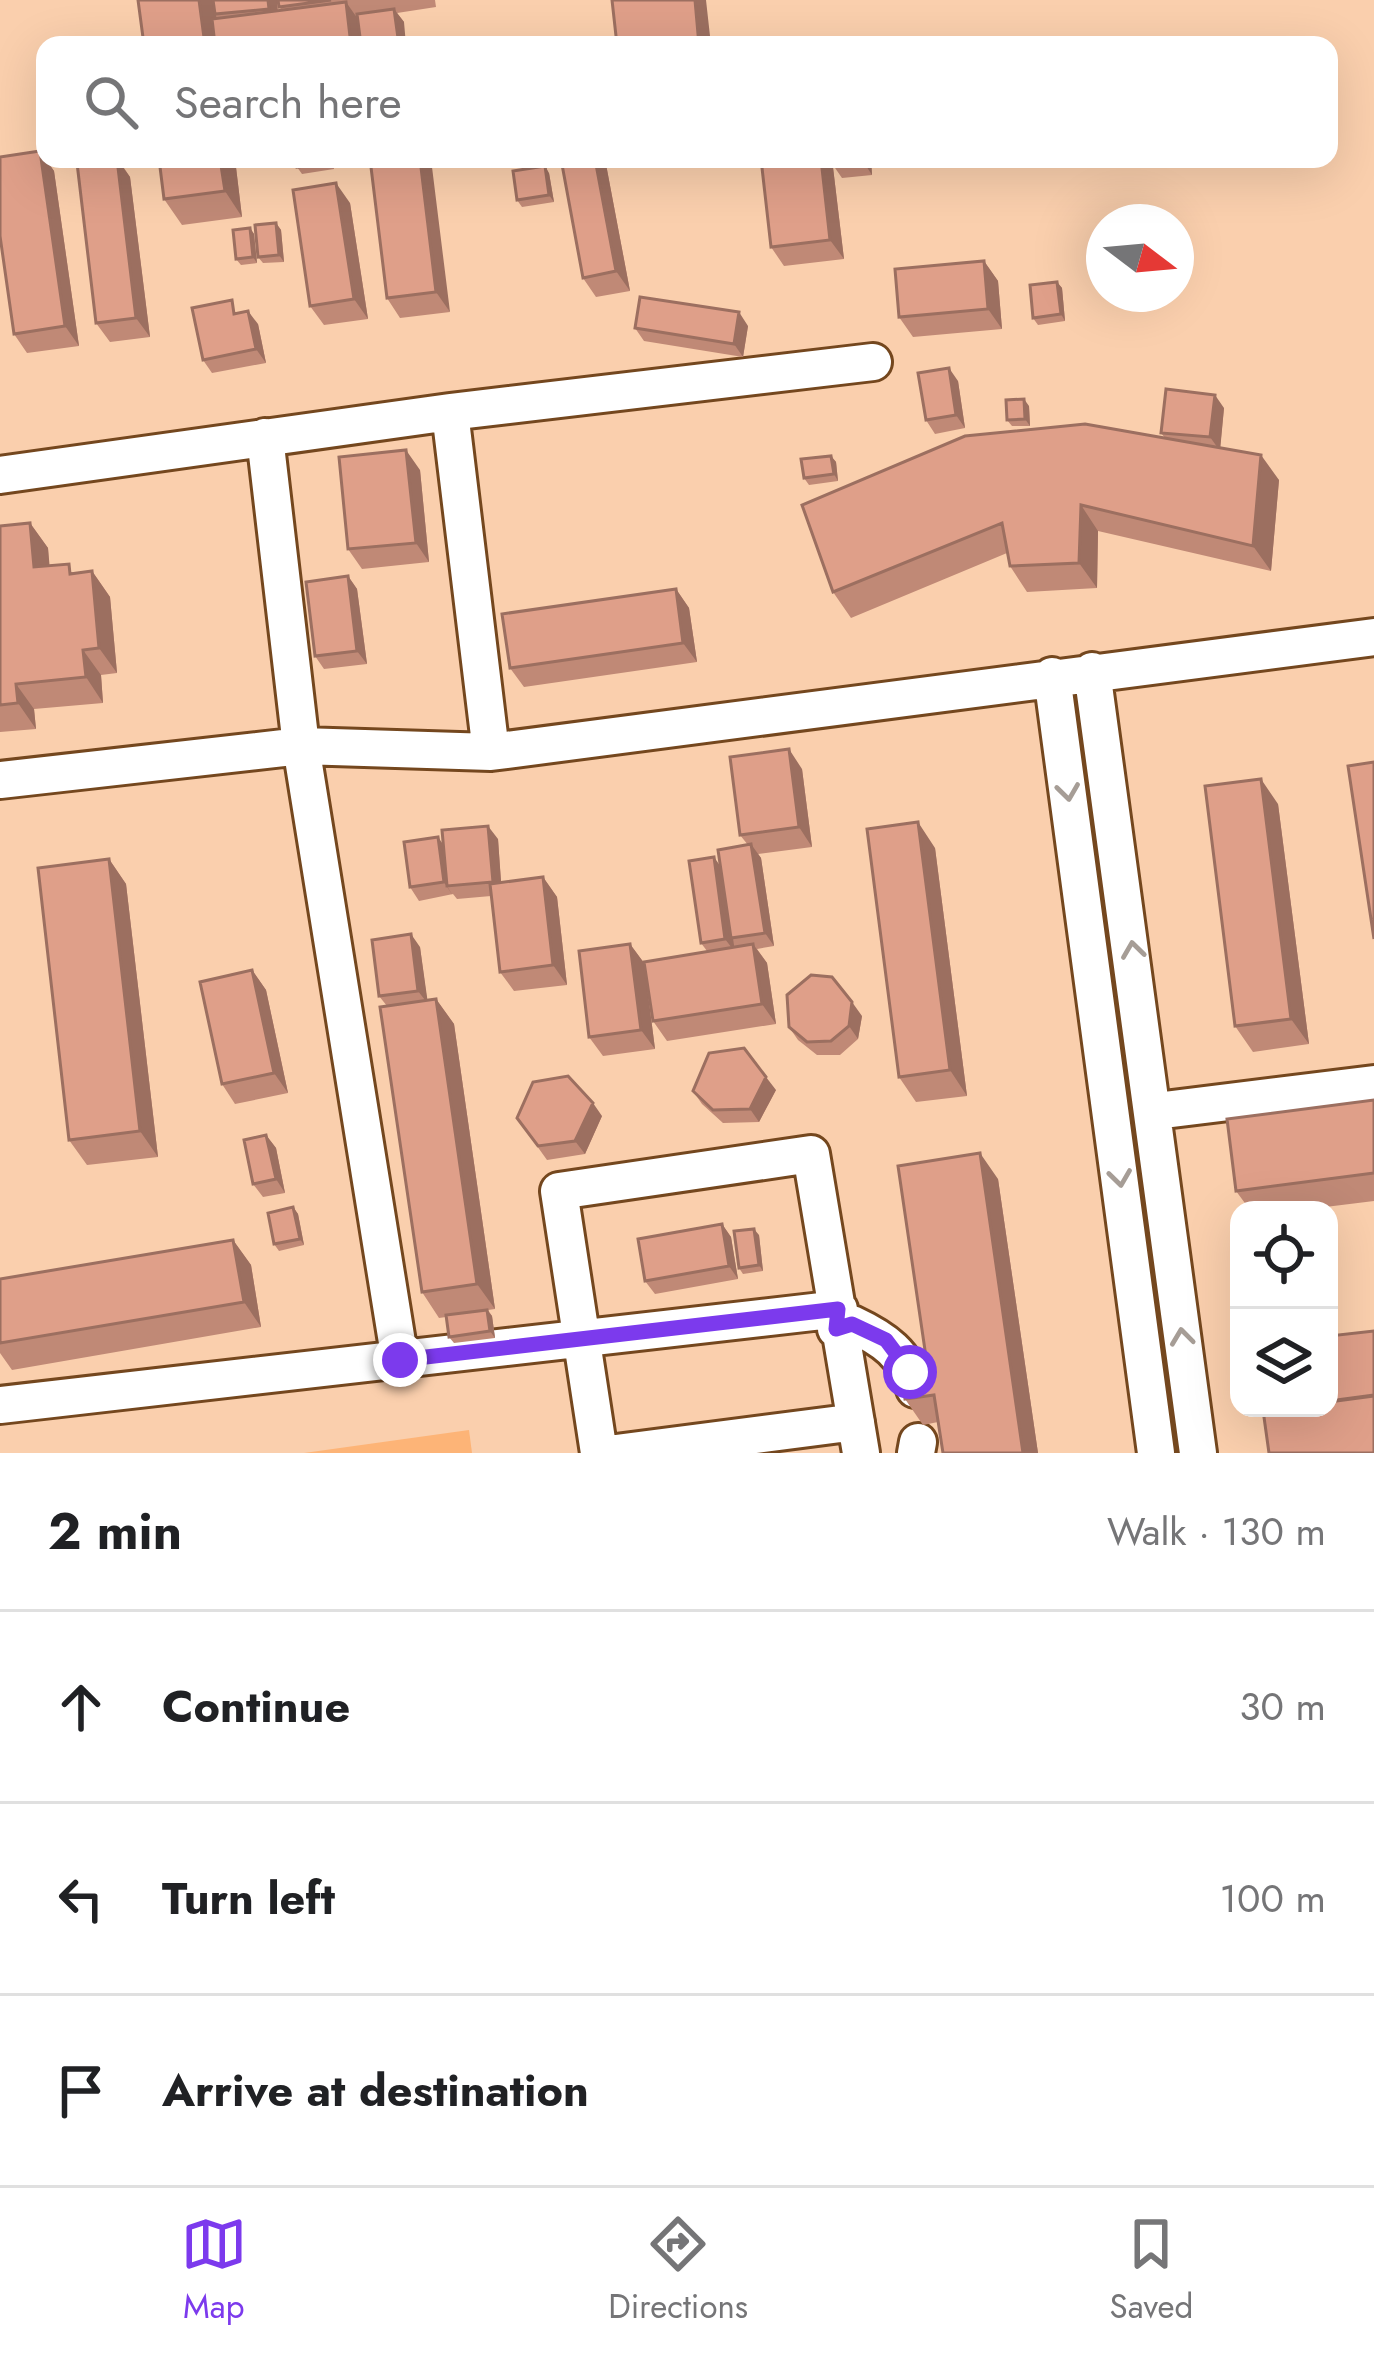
<!DOCTYPE html>
<html lang="en">
<head>
<meta charset="utf-8">
<style>
  body { margin:0; font-family:Jost,sans-serif; background:#f2f2f2; color:#202124 }
  .controls { position:absolute; right:36px; bottom:36px; display:grid; overflow:hidden; border-radius:24px; box-shadow:0 12px 48px #0002 }
  .controls button { width:108px; height:108px; display:grid; place-items:center; padding:0; border:0; border-bottom:3px solid #e0e0e0; background:#fff; color:#202124; font:60px sans-serif }
  .compass { position:absolute; left:1086px; top:204px; width:108px; height:108px; border-radius:50%; background:#fff; box-shadow:0 12px 48px #0002; rotate:106deg }
  .stop { position:absolute; width:36px; height:36px; margin:-27px; border:9px solid #7c3aed; border-radius:50%; background:#fff }
  .stop.end { background:#7c3aed; border-color:#fff; box-shadow:0 3px 12px #0008 }
  .list { margin:0; padding:0; list-style:none }
  h2 { display:flex; justify-content:space-between; align-items:center; height:156px; margin:0; padding:0 48px; font-size:51px }
  h2 small { font-size:39px; font-weight:400; color:#757577 }
  .list li { display:grid; grid-template-columns:78px 1fr auto; gap:36px; align-items:center; box-sizing:border-box; height:192px; padding:0 48px; border-top:3px solid #e0e0e0 }
  .list b { display:block; font-size:45px; white-space:nowrap }
  .list em { font-size:39px; font-style:normal; color:#757577 }
  .icon { flex:none; width:66px; height:66px; fill:none; stroke:currentColor; stroke-width:2; stroke-linecap:round; stroke-linejoin:round }
  .map { position:relative; flex:none; width:1374px; height:1453px; overflow:hidden }
  .search { position:absolute; background:#fff; box-shadow:0 12px 48px #0002; left:36px; right:36px; top:36px; height:132px; display:flex; align-items:center; gap:30px; box-sizing:border-box; padding:0 42px; border-radius:24px; color:#757577; font-size:45px }
  .sheet { height:732px; background:#fff }
  nav { display:flex; justify-content:space-around; align-items:center; box-sizing:border-box; height:168px; border-top:3px solid #e0e0e0; background:#fff; font-size:33px; color:#757577 }
  nav a { display:grid; justify-items:center; gap:6px }
  nav .on { color:#7c3aed }
  .map>svg:first-child { display:block }
  .green { fill:#fdb477 }
  .lines { fill:none; stroke-linecap:round; stroke-linejoin:round }
  .minor-casing { stroke:#74471e; stroke-width:42 }
  .minor { stroke:#fff; stroke-width:36 }
  .wall { fill:#c08976 }
  .shaded-wall { fill:#9c6f60 }
  .building { fill:#df9f89; stroke:#9c6f60; stroke-width:3 }
  .oneway { stroke:#a69d96 }
  .route { stroke:#7c3aed; stroke-width:15 }
</style>
</head>
<body>
<div class="map">
<svg width="1374" height="1453" viewBox="0 0 1374 1453">
  <rect width="100%" height="100%" fill="#facfad"/>
  <path class="green" d="M469 1430 472 1453H304Z"/>
  <g class="lines">
    <defs>
      <path id="minor" d="M450 412 491 752
        M265 437 301 746 400 1361
        M0 475 450 412 873 362
        M1092 671 1198 1453
        M1052 676 1156 1453
        M0 780 301 746 491 752 1374 637
        M1156 1111 1374 1084
        M836 1329 852 1324C884 1339 906 1354 915 1389
        M0 1405 839 1309
        M599 1453 559 1191 811 1154 861 1453
        M616 1453 856 1422
        M916 1453 918 1442"/>
    </defs>
    <use href="#minor" class="minor-casing"/>
    <use href="#minor" class="minor"/>
  </g>
  <path class="wall" d="M138 0H277L278 11 281 10 278 0H435L436 7 397 13 404 22 144 45Z
    M40 151 54 171 79 346 27 353 14 334Z
    M105 159H118L130 177 150 337 110 342 96 323Z
    M159 159H235L242 217 182 225 164 199Z
    M333 159 334 169 302 174 297 167Z
    M370 159 450 312 400 318 387 298Z
    M561 159H605L630 291 596 297 583 278Z
    M832 159 844 259 784 266 771 247Z
    M871 159 872 175 842 178 833 165Z
    M549 173 554 202 522 207 517 200Z
    M350 203 368 319 324 325 310 306Z
    M276 223 281 230 284 262 263 263 258 257Z
    M250 228 254 234 257 263 241 265 236 259Z
    M984 261 998 281 1002 329 913 337 899 317Z
    M1057 282 1062 288 1065 321 1038 325 1033 318Z
    M258 324 266 363 212 373 203 360Z
    M748 326 743 357 644 341 635 328Z
    M958 381 965 428 935 434 926 420Z
    M1029 406 1030 426H1012L1007 420Z
    M1224 408 1220 448 1279 480 1271 571 1098 531 1097 588 1027 592 1010 566 1007 553 851 618 833 592 1165 438 1161 433Z
    M831 456 836 462 838 481 809 485 804 478Z
    M420 470 429 562 362 569 348 549Z
    M30 523 48 548 49 566 75 573 92 571 110 597 117 673 101 675 103 703 34 709 36 729 0 732V526Z
    M348 576 357 589 367 664 324 669 315 656Z
    M676 589 689 608 697 662 524 687 510 668Z
    M802 769 812 847 758 854 761 858 774 946 757 949 767 963 776 1024 667 1041 653 1021 707 951 701 943 721 867 748 845 740 835Z
    M1278 804 1309 1044 1253 1052 1235 1026Z
    M498 839 501 883 543 877 557 897 567 985 514 991 500 972 491 896 457 899 453 894 419 901 410 887 444 846Z
    M935 848 967 1096 916 1102 899 1077Z
    M109 859 126 884 158 1157 87 1165 69 1140Z
    M630 944 644 963 655 1049 603 1056 589 1037Z
    M420 947 427 1000 436 999 454 1024 495 1309 488 1310 492 1316 495 1338 454 1343 449 1337 446 1317 439 1318 422 1292 387 1006 379 996Z
    M252 970 266 990 288 1093 235 1104 222 1084Z
    M862 1016 858 1039 840 1055H817L798 1040 789 1027Z
    M776 1090 759 1122 723 1123 702 1104 693 1091Z
    M1374 1100V1201L1301 1210H1250L1236 1191Z
    M602 1116 585 1154 547 1160 517 1118Z
    M266 1135 276 1148 285 1193 263 1197 253 1184Z
    M998 1179 1038 1453H943L938 1422 923 1425 905 1399 926 1357Z
    M293 1207 298 1214 304 1245 279 1251 274 1244Z
    M722 1224 731 1237 738 1279 655 1294 645 1281Z
    M759 1235 763 1271 743 1274 739 1268Z
    M233 1240 251 1265 261 1327 12 1370 0 1353V1279Z"/>
  <path class="shaded-wall" d="M199 0H214L220 45H205Z
    M268 0H277L278 22 269 9Z
    M695 0H706L711 45H699Z
    M346 2 360 22 363 45H351Z
    M394 9 404 22 406 45H399Z
    M40 151 54 171 79 346 65 326Z
    M117 159 130 177 150 337 136 318Z
    M220 159H235L242 217 225 191Z
    M420 159H431L450 312 436 292Z
    M595 159H605L630 291 616 271Z
    M821 159H832L844 259 830 240Z
    M863 159H871L872 175 863 161Z
    M545 166 549 173 554 202 549 195Z
    M336 183 350 203 368 319 354 299Z
    M276 223 281 230 284 262 279 255Z
    M250 228 254 234 257 263 253 257Z
    M984 261 998 281 1002 329 988 309Z
    M1057 282 1062 288 1065 321 1061 314Z
    M248 311 258 324 266 363 256 349Z
    M739 312 748 326 743 357 734 344Z
    M949 368 958 381 965 428 956 415Z
    M1215 395 1224 408 1220 451 1210 437Z
    M1024 399 1029 406 1030 426 1025 419Z
    M406 450 420 470 429 562 416 543Z
    M1261 455 1279 480 1271 571 1253 546Z
    M831 456 836 462 838 481 834 474Z
    M1081 505 1098 531 1097 588 1079 563Z
    M30 523 48 548 52 593 34 567Z
    M92 571 110 597 117 673 99 648Z
    M348 576 357 589 367 664 357 651Z
    M676 589 689 608 697 662 683 643Z
    M83 650 101 675 103 703 86 677Z
    M16 684 34 709 36 729 18 703Z
    M789 749 802 769 812 847 799 827Z
    M1261 779 1278 804 1309 1044 1291 1019Z
    M918 822 935 848 967 1096 950 1070Z
    M488 826 498 839 502 895 493 882Z
    M438 837 447 850V886L453 896 444 882Z
    M751 844 761 858 774 946 765 933Z
    M714 857 723 870 735 952 725 939Z
    M109 859 126 884 158 1157 140 1131Z
    M543 877 557 897 567 985 553 965Z
    M411 934 420 947 428 1004 418 991Z
    M630 944 644 963 655 1049 641 1030Z
    M753 944 767 963 776 1024 762 1004Z
    M252 970 266 990 288 1093 274 1073Z
    M436 999 454 1024 495 1309 477 1284Z
    M852 1002 862 1016 858 1039 849 1026Z
    M766 1077 776 1090 759 1122 750 1109Z
    M593 1103 602 1116 585 1154 575 1141Z
    M266 1135 276 1148 285 1193 276 1179Z
    M980 1153 998 1179 1038 1453H1023Z
    M293 1207 298 1214 304 1245 300 1239Z
    M722 1224 731 1237 738 1279 729 1266Z
    M754 1229 759 1235 763 1271 759 1265Z
    M233 1240 251 1265 261 1327 244 1302Z
    M487 1310 492 1316 495 1338 490 1331Z"/>
  <path class="building" d="M138 0H199L205 45H144Z
    M213 0H268L269 9 215 14Z
    M278 0H331L279 7Z
    M612 0H695L699 45H617Z
    M346 2 351 45H215L212 19Z
    M394 9 399 45H361L357 14Z
    M40 151 65 326 14 334 0 236V157Z
    M105 159H117L136 318 96 323 77 163Z
    M159 159H220L225 191 164 199Z
    M296 159H329V163L297 167Z
    M370 159H420L436 292 387 298Z
    M561 159H595L616 271 583 278Z
    M761 159H821L830 240 771 247Z
    M833 159H863V161L833 165Z
    M545 166 549 195 517 200 513 171Z
    M336 183 354 299 310 306 293 190Z
    M276 223 279 255 258 257 255 225Z
    M250 228 253 257 236 259 233 230Z
    M984 261 988 309 899 317 895 269Z
    M1057 282 1061 314 1033 318 1030 285Z
    M640 297 739 312 734 344 635 328Z
    M232 300 234 314 248 311 256 349 203 360 192 308Z
    M949 368 956 415 926 420 918 373Z
    M1166 389 1215 395 1210 437 1161 433Z
    M1024 399 1025 419 1007 420 1006 400Z
    M1085 424 1261 455 1253 546 1081 505 1079 563 1010 566 1002 523 833 592 802 505 965 436Z
    M406 450 416 543 348 549 339 457Z
    M831 456 834 474 804 478 801 459Z
    M30 523 34 567 69 564 70 574 92 571 99 648 83 650 86 677 16 684 18 703 0 705V526Z
    M348 576 357 651 315 656 306 582Z
    M676 589 683 643 510 668 502 614Z
    M789 749 799 827 740 835 730 757Z
    M1374 762V939L1348 766Z
    M1261 779 1291 1019 1235 1026 1205 786Z
    M918 822 950 1070 899 1077 867 829Z
    M488 826 493 882 447 886 442 830Z
    M438 837 444 882 410 887 404 842Z
    M751 844 765 933 731 938 718 850Z
    M714 857 725 939 701 943 689 861Z
    M109 859 140 1131 69 1140 38 868Z
    M543 877 553 965 500 972 490 884Z
    M411 934 418 991 379 996 372 940Z
    M630 944 641 1030 589 1037 579 951Z
    M753 944 762 1004 653 1021 644 962Z
    M252 970 274 1073 222 1084 200 982Z
    M811 975 832 977 852 1002 849 1026 831 1041 807 1042 789 1027 787 995Z
    M436 999 477 1284 422 1292 380 1007Z
    M744 1048 766 1077 750 1109 713 1110 693 1091 709 1053Z
    M568 1076 593 1103 575 1141 538 1146 517 1118 533 1082Z
    M1374 1100V1173L1236 1191 1227 1119Z
    M266 1135 276 1179 253 1184 244 1140Z
    M980 1153 1023 1453H943L934 1395 905 1399 900 1361 926 1357 898 1166Z
    M293 1207 300 1239 274 1244 268 1213Z
    M722 1224 729 1266 645 1281 638 1239Z
    M754 1229 759 1265 739 1268 734 1231Z
    M233 1240 244 1302 0 1343V1279Z
    M487 1310 490 1331 449 1337 446 1315Z
    M1374 1331V1395L1329 1401V1336Z
    M1374 1396V1453H1269L1263 1410 1280 1408H1329V1402Z"/>
  <defs><path id="oneway-chevron" d="M-2-3.5L2.5 0L-2 3.5" fill="none" stroke-width="1.6" stroke-linecap="round" stroke-linejoin="round" transform="scale(3)"/></defs>
  <g class="oneway">
    <use href="#oneway-chevron" transform="translate(1068 792) rotate(82)"/>
    <use href="#oneway-chevron" transform="translate(1133 950) rotate(-98)"/>
    <use href="#oneway-chevron" transform="translate(1120 1178) rotate(82)"/>
    <use href="#oneway-chevron" transform="translate(1182 1337) rotate(-97)"/>
  </g>
  <g class="lines">
    <path class="route" d="M400 1360 838 1309 836 1329 852 1324 886 1340 910 1372"/>
  </g>
</svg>
<div class="controls">
<button><svg class="icon" aria-label="locate" viewBox="0 0 24 24"><circle cx="12" cy="12" r="6"/><path d="M12 2v4M12 18v4M2 12h4M18 12h4"/></svg></button>
<button><svg class="icon" aria-label="layers" viewBox="0 0 24 24"><path d="M12 4l9 5-9 5-9-5zM3 14l9 5 9-5"/></svg></button>
</div>
<svg class="compass" viewBox="-18 -18 36 36"><path d="M0-13l5 13h-10z" fill="#e53935"/><path d="M0 13l5-13h-10z" fill="#757577"/></svg>
<div class="stop" style="left:910px;top:1372px"></div>
<div class="stop end" style="left:400px;top:1360px"></div>
<div class="search"><svg class="icon" aria-label="search" viewBox="0 0 24 24"><circle cx="10" cy="10" r="6"/><path d="M15 15l6 6"/></svg>Search here</div>
</div>
<section class="sheet">
<h2>2 min<small>Walk · 130 m</small></h2>
<ul class="list">
<li><svg class="icon" aria-label="ahead" viewBox="0 0 24 24"><path d="M12 20V5M6 11l6-6 6 6"/></svg><div><b>Continue</b></div><em>30 m</em></li>
<li><svg class="icon" aria-label="left" viewBox="0 0 24 24"><path d="M17 20v-9H6M10 6l-5 5 5 5"/></svg><div><b>Turn left</b></div><em>100 m</em></li>
<li><svg class="icon" aria-label="arrive" viewBox="0 0 24 24"><path d="M6 21V4h12l-3 4 3 4H6"/></svg><div><b>Arrive at destination</b></div></li>
</ul>
</section>
<nav>
<a class="on"><svg class="icon" aria-label="map" viewBox="0 0 24 24"><path d="M3 6l6-2 6 2 6-2v14l-6 2-6-2-6 2zM9 4v14M15 6v14"/></svg>Map</a>
<a><svg class="icon" aria-label="directions" viewBox="0 0 24 24"><path d="M12 3l9 9-9 9-9-9zM9 14v-3h6M13 9l2 2-2 2"/></svg>Directions</a>
<a><svg class="icon" aria-label="saved" viewBox="0 0 24 24"><path d="M7 4h10v16l-5-4-5 4z"/></svg>Saved</a>
</nav>
</body>
</html>
